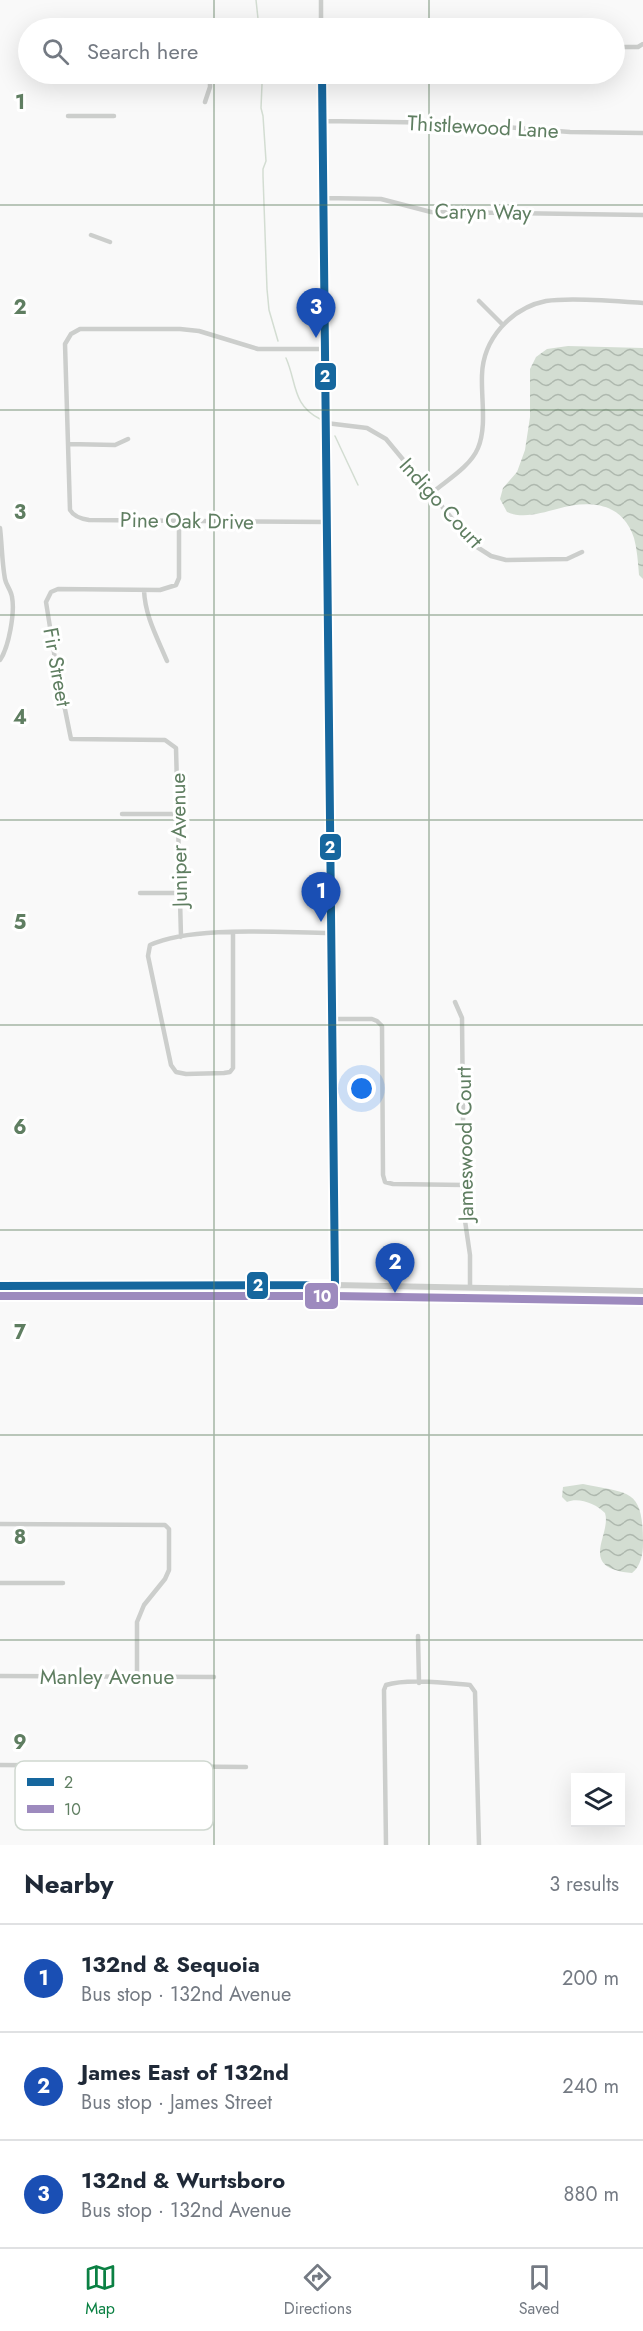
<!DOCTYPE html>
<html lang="en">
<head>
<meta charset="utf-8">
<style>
  body { margin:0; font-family:Jost,sans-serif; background:#f2f2f3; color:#1f2937 }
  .controls { position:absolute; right:18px; bottom:18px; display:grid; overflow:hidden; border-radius:0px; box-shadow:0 6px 24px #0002 }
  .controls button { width:54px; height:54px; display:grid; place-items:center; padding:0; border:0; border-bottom:2px solid #e0e1e3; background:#fff; color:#1f2937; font:30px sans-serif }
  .you { position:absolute; left:362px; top:1089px; width:21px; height:21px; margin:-15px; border:4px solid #fff; border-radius:50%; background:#1a73e8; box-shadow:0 0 0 9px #1a73e833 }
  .badge { display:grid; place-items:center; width:39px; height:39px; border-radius:50%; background:#0b8043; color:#fff; font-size:20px; font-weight:700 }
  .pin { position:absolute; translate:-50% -50px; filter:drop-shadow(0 2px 3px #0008) }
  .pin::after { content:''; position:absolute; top:32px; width:21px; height:18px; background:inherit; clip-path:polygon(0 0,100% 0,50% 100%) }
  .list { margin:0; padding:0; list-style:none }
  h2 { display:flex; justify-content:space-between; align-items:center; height:78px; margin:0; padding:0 24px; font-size:26px }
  h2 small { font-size:20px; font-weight:400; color:#747a83 }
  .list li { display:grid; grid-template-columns:39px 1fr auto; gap:18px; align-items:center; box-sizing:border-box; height:108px; padding:0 24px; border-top:2px solid #e0e1e3 }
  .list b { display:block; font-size:22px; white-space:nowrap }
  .list p { margin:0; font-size:20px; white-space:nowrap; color:#747a83 }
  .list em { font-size:20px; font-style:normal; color:#747a83 }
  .icon { flex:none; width:33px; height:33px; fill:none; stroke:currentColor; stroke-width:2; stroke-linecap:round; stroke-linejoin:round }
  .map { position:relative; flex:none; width:643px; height:1845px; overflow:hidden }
  .search { position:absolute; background:#fff; box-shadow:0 6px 24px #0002; left:18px; right:18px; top:18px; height:66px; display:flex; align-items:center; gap:15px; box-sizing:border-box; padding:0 21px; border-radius:33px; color:#747a83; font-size:22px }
  .sheet { height:402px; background:#fff }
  nav { display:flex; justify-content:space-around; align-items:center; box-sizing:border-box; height:84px; border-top:2px solid #e0e1e3; background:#fff; font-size:16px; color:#747a83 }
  nav a { display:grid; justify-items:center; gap:3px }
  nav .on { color:#0b8043 }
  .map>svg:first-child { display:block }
  .water { fill:url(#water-waves) }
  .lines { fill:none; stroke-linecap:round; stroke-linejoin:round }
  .stream { stroke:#d3ddd2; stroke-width:1.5 }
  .minor { stroke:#cccecc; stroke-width:4.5 }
  .tertiary { stroke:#cccecc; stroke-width:6 }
  .bus-1-casing { stroke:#fff; stroke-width:12 }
  .bus-2-casing { stroke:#fff; stroke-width:12 }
  .bus-1 { stroke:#16679e; stroke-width:8 }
  .bus-2 { stroke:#9d8abe; stroke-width:8 }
  .grid { fill:none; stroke:#5f7e61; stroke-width:1.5; stroke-opacity:0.55 }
  .labels { text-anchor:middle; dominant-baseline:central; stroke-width:6; stroke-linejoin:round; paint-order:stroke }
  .street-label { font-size:21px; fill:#5f7e61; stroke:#fff }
  .key { fill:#fff; stroke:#cfd8d0; stroke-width:1.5 }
  .key-label { font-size:16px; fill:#5f7e61 }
  .grid-label { font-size:20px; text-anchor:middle; font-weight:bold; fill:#5f7e61; stroke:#fff; stroke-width:6; stroke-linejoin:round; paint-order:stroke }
  .line-badge { stroke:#fff; stroke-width:2 }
  .badge-label { font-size:16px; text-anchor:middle; font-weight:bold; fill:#fff }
</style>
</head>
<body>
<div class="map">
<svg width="643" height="1845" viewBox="0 0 643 1845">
  <defs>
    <pattern id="water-waves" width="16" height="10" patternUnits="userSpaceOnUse" patternTransform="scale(1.5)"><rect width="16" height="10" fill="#d3ddd2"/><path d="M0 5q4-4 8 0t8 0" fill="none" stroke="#aeb8ae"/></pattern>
  </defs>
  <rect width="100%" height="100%" fill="#f9f9f9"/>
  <path class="water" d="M568 346 643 348V579L639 575C638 562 637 549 634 538 622 501 588 500 557 509 541 513 523 519 507 512L500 499 503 488 517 472 525 450 530 417V369L536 357 547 349Z
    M583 1484C630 1494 643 1488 643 1543 643 1554 641 1566 632 1573 576 1568 612 1535 605 1513 596 1504 579 1497 567 1502L562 1497 563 1487Z"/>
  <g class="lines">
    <path class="stream" d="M256 0 259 28
      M260 74 262 84 261 108 263 116 266 161 263 169V176L267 289 269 310 278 341
      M286 358C297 383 292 405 320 419
      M335 436 358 485"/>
    <path class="minor" d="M321 28V0
      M614 47H638L643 44
      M322 74 335 1285
      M205 102 210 87V74
      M68 116H114
      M324 121 453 123 570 132 643 133
      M324 198 381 199 431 212 643 215
      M91 235 110 242
      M479 301 502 324
      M324 349H258L199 331 180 329H80L71 334 65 344 70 510C74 517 82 519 89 520L327 522
      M326 423 367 428 386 439 464 533 477 547 491 556 506 560 567 559 582 552
      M68 444 115 445 128 439
      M432 493C447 480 470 467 478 448 487 426 481 399 482 375 483 339 511 308 546 301 571 297 617 301 643 303
      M179 521V578L176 585 160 590 58 589 51 592 46 602 56 665 71 739 165 740 176 748 181 937
      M0 528C2 545 2 563 5 579 6 585 11 590 12 597 15 612 9 647 0 660
      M144 590C145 616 157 637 167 661
      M122 814H179
      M140 893H179
      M233 933V1068L230 1072 224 1073 186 1074 176 1072 171 1065 148 956 150 945C193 925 283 933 331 933
      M455 1002 462 1018 464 1214 470 1255V1286
      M331 1019H372L377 1021 382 1026 383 1175 385 1182 393 1184 464 1185
      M0 1524 165 1525 169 1529V1570L165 1579 144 1605 137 1622V1677
      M0 1583H63
      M418 1636 419 1683
      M0 1676 214 1677
      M0 1765 246 1767
      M386 1845 384 1690 386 1685C408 1678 446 1683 470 1685L475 1692 479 1845"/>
    <path class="tertiary" d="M0 1286 335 1285 643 1291"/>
    <defs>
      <path id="bus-1" d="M0 1286 335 1285 322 74"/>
      <path id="bus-2" d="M0 1296H335L643 1301"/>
    </defs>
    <use href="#bus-1" class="bus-1-casing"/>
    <use href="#bus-2" class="bus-2-casing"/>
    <use href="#bus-1" class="bus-1"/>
    <use href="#bus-2" class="bus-2"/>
  </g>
  <path class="grid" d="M214 0V28M429 0V28M214 74V1845M429 74V1845M0 205H643M0 410H643M0 615H643M0 820H643M0 1025H643M0 1230H643M0 1435H643M0 1640H643"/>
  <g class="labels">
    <g class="street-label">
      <text transform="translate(483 127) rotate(3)">Thistlewood Lane</text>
      <text transform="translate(483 212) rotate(1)">Caryn Way</text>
      <text transform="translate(441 503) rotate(48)">Indigo Court</text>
      <text transform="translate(187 521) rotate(1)">Pine Oak Drive</text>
      <text transform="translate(57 667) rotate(80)">Fir Street</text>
      <text transform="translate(179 840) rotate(-91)">Juniper Avenue</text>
      <text transform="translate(465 1144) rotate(-91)">Jameswood Court</text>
      <text x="107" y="1677">Manley Avenue</text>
    </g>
  </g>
  <rect x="15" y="1761" width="198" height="69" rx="9" class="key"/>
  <rect x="27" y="1778" width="27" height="8" fill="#16679e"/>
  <rect x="27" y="1805" width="27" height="8" fill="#9d8abe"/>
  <g class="key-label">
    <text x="64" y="1788">2</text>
    <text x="64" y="1815">10</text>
  </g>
  <g class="grid-label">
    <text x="20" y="109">1</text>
    <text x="20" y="314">2</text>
    <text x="20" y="519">3</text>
    <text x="20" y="724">4</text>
    <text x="20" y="929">5</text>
    <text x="20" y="1134">6</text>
    <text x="20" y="1339">7</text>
    <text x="20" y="1544">8</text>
    <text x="20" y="1749">9</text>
  </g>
  <g class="line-badge">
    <rect x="314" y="362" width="23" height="29" rx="6" fill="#16679e"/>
    <rect x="319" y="833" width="23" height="28" rx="6" fill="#16679e"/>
    <rect x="246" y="1271" width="23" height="29" rx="6" fill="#16679e"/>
    <rect x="304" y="1282" width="35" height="28" rx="6" fill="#9d8abe"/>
  </g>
  <g class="badge-label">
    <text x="325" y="382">2</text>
    <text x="330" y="853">2</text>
    <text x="258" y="1291">2</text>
    <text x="322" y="1302">10</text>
  </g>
</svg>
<div class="controls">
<button><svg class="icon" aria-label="layers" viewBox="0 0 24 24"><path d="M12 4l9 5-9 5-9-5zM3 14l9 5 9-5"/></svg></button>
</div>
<div class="you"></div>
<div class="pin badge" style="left:321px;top:922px;background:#1a4fb4">1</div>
<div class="pin badge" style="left:395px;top:1293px;background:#1a4fb4">2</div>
<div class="pin badge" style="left:316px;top:338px;background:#1a4fb4">3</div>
<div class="search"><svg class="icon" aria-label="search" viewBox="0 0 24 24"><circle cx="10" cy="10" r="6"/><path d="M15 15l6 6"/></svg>Search here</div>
</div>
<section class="sheet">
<h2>Nearby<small>3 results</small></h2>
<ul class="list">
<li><span class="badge" style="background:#1a4fb4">1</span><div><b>132nd &amp; Sequoia</b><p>Bus stop · 132nd Avenue</p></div><em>200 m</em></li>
<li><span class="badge" style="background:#1a4fb4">2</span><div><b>James East of 132nd</b><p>Bus stop · James Street</p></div><em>240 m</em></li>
<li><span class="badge" style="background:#1a4fb4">3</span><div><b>132nd &amp; Wurtsboro</b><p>Bus stop · 132nd Avenue</p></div><em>880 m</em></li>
</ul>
</section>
<nav>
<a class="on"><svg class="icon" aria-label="map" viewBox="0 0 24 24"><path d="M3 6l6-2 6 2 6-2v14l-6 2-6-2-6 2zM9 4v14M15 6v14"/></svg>Map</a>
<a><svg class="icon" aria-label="directions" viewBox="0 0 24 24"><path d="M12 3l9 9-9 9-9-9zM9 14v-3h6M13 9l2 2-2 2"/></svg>Directions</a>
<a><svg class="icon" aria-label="saved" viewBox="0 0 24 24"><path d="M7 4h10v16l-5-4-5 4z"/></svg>Saved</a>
</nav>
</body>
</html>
